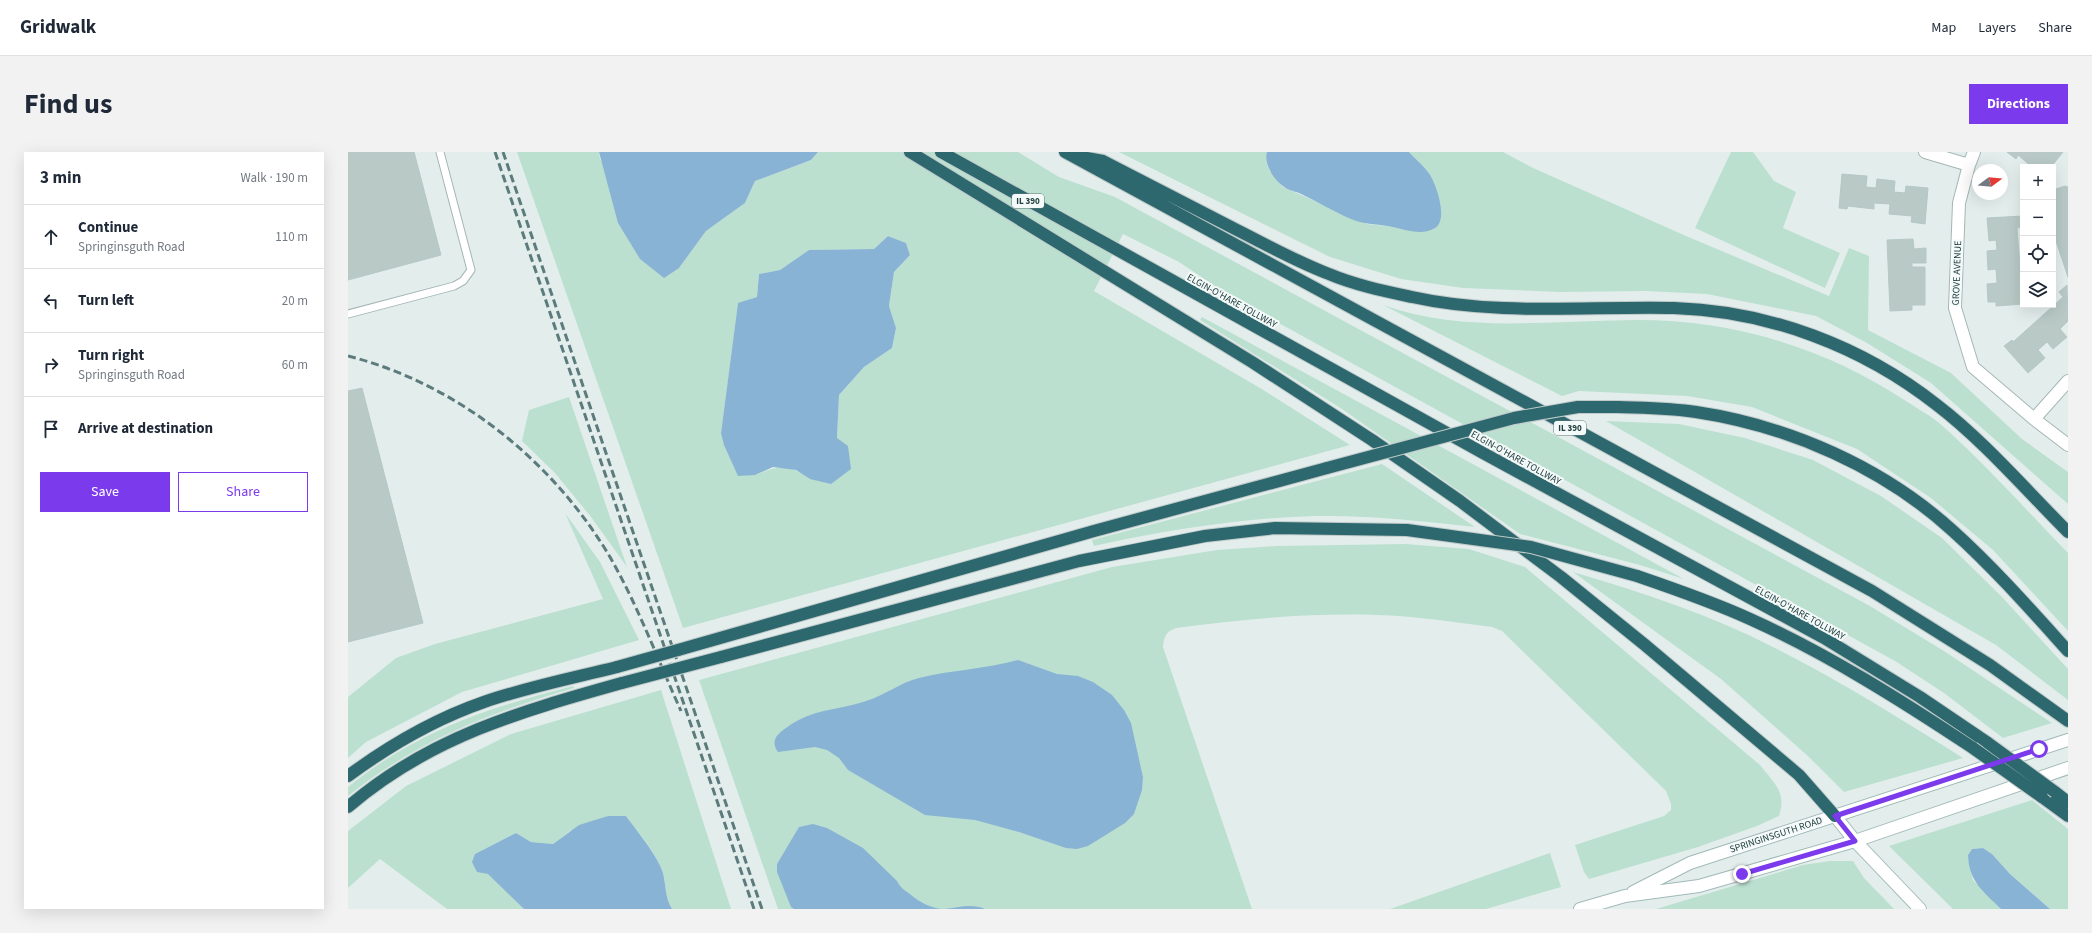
<!DOCTYPE html>
<html lang="en">
<head>
<meta charset="utf-8">
<style>
  body { margin:0; font-family:"Source Sans 3",sans-serif; background:#f2f2f3; color:#1f2937 }
  .controls { position:absolute; right:12px; top:12px; display:grid; overflow:hidden; border-radius:0px; box-shadow:0 4px 16px #0002 }
  .controls button { width:36px; height:36px; display:grid; place-items:center; padding:0; border:0; border-bottom:1px solid #e0e1e3; background:#fff; color:#1f2937; font:20px sans-serif }
  .compass { position:absolute; left:1624px; top:12px; width:36px; height:36px; border-radius:50%; background:#fff; box-shadow:0 4px 16px #0002; rotate:74deg }
  .stop { position:absolute; width:12px; height:12px; margin:-9px; border:3px solid #7c3aed; border-radius:50%; background:#fff }
  .stop.end { background:#7c3aed; border-color:#fff; box-shadow:0 1px 4px #0008 }
  .list { margin:0; padding:0; list-style:none }
  h2 { display:flex; justify-content:space-between; align-items:center; height:52px; margin:0; padding:0 16px; font-size:17px }
  h2 small { font-size:13px; font-weight:400; color:#747a83 }
  .list li { display:grid; grid-template-columns:26px 1fr auto; gap:12px; align-items:center; box-sizing:border-box; height:64px; padding:0 16px; border-top:1px solid #e0e1e3 }
  .list b { display:block; font-size:15px; white-space:nowrap }
  .list p { margin:0; font-size:13px; white-space:nowrap; color:#747a83 }
  .list em { font-size:13px; font-style:normal; color:#747a83 }
  .actions { display:flex; gap:8px; padding:12px 16px }
  .actions a { flex:1; padding:9px 0; border:1px solid #7c3aed; border-radius:0px; text-align:center; font-size:14px; color:#7c3aed }
  .actions .main { background:#7c3aed; color:#fff }
  .icon { flex:none; width:22px; height:22px; fill:none; stroke:currentColor; stroke-width:2; stroke-linecap:round; stroke-linejoin:round }
  .map { position:relative; flex:none; width:1720px; height:757px; overflow:hidden; border-radius:0px }
  header { display:flex; align-items:center; gap:24px; box-sizing:border-box; height:56px; padding:0 20px; background:#fff; border-bottom:1px solid #e0e1e3 }
  header strong { font-size:19px }
  nav { display:flex; gap:22px; margin-inline-start:auto; font-size:14px }
  .intro { display:flex; align-items:center; justify-content:space-between; box-sizing:border-box; height:96px; padding:0 24px }
  h1 { margin:0; font-size:28px }
  .button { padding:10px 18px; border-radius:0px; background:#7c3aed; color:#fff; font-size:14px; font-weight:700 }
  main { display:flex; gap:24px; padding:0 24px }
  aside { flex:1; background:#fff; border-radius:0px; box-shadow:0 4px 16px #0002 }
  .map>svg:first-child { display:block }
  .green { fill:#bbe0d0; fill-rule:evenodd }
  .water { fill:#89b3d5 }
  .building { fill:#b8c9c6; stroke:#b5c8c6 }
  .lines { fill:none; stroke-linecap:round; stroke-linejoin:round }
  .lane-casing { stroke:#a5b6b5; stroke-width:9 }
  .street-casing { stroke:#a5b6b5; stroke-width:14 }
  .secondary-casing { stroke:#a1bab8; stroke-width:14 }
  .highway-casing { stroke:#c1caca; stroke-width:14 }
  .lane { stroke:#fff; stroke-width:7 }
  .street { stroke:#fff; stroke-width:12 }
  .secondary { stroke:#fff; stroke-width:12 }
  .highway { stroke:#2c686e; stroke-width:12 }
  .rail { stroke:#5c7b7c; stroke-width:3; stroke-dasharray:8 4; stroke-linecap:butt }
  .highway-bridge-casing { stroke:#c1caca; stroke-width:14; stroke-linecap:butt }
  .highway-bridge { stroke:#2c686e; stroke-width:12 }
  .route { stroke:#7c3aed; stroke-width:5 }
  .labels { text-anchor:middle; dominant-baseline:central; stroke-width:4; stroke-linejoin:round; paint-order:stroke }
  .shield { fill:#f4faf9; stroke:#617878; stroke-width:1 }
  .shield-label { font-size:9px; font-weight:bold; fill:#224040 }
  .street-label { font-size:10px; fill:#224040; stroke:#f4faf9 }
</style>
</head>
<body>
<header>
<strong>Gridwalk</strong>
<nav><a>Map</a><a>Layers</a><a>Share</a></nav>
</header>
<div class="intro"><h1>Find us</h1><a class="button">Directions</a></div>
<main>
<aside>
<h2>3 min<small>Walk · 190 m</small></h2>
<ul class="list">
<li><svg class="icon" aria-label="ahead" viewBox="0 0 24 24"><path d="M12 20V5M6 11l6-6 6 6"/></svg><div><b>Continue</b><p>Springinsguth Road</p></div><em>110 m</em></li>
<li><svg class="icon" aria-label="left" viewBox="0 0 24 24"><path d="M17 20v-9H6M10 6l-5 5 5 5"/></svg><div><b>Turn left</b></div><em>20 m</em></li>
<li><svg class="icon" aria-label="right" viewBox="0 0 24 24"><path d="M7 20v-9h11M14 6l5 5-5 5"/></svg><div><b>Turn right</b><p>Springinsguth Road</p></div><em>60 m</em></li>
<li><svg class="icon" aria-label="arrive" viewBox="0 0 24 24"><path d="M6 21V4h12l-3 4 3 4H6"/></svg><div><b>Arrive at destination</b></div></li>
</ul>
<div class="actions"><a class="main">Save</a><a>Share</a></div>
</aside>
<div class="map">
<svg width="1720" height="757" viewBox="0 0 1720 757">
  <rect width="100%" height="100%" fill="#e3eeec"/>
  <path class="green" d="M169 0H251L252 7 331 116 358 79 397 51 407 29 463 8 470 0H670L711 25 767 45 1522 454 1596 499 1704 571 1655 586 1596 541 1547 509 885 146 831 110 775 82 746 139 912 236 1002 293 335 476ZM540 84 558 91 562 103 546 120 541 154 548 176 544 196 516 215 491 243 489 287 462 327C441 312 431 313 407 323L373 281 390 152 409 145 411 122 432 118 461 98 526 97Z
    M771 0H919C915 13 926 26 935 35L1019 72 1038 74 1067 79H1078L1081 21 1061 0H1155L1183 15 1338 84 1481 144 1501 96 1521 104 1520 178 1603 221 1674 287 1720 320V352L1583 231 1519 191 1468 164 1359 142 1297 139 1213 140 1115 136 1053 127 982 105Z
    M1383 0H1405L1426 29 1448 40 1435 76 1492 101 1477 136 1347 76Z
    M1035 153C1115 182 1206 168 1290 168 1386 168 1478 196 1558 249 1568 256 1580 262 1590 270 1636 310 1677 357 1720 401V479L1645 398 1583 346 1509 297 1404 255 1339 244 1231 239 1214 244Z
    M854 165 1336 427 1292 413 1172 382 994 257 852 168Z
    M221 245 279 415 243 365 207 321 174 289 181 258Z
    M1258 269 1331 272 1397 286 1465 308 1533 344 1594 386 1654 445 1720 517V548L1648 493Z
    M1034 312 1127 375C1074 369 1021 363 967 364 893 366 818 378 746 394L744 388Z
    M217 361 252 410 291 488 114 540 18 590 0 606V545L48 506 87 492 255 447Z
    M1057 392 1121 397 1177 415 1412 613C1426 631 1439 640 1431 664L1409 674 1350 695 1241 727 1236 720 1227 693 1316 664 1323 658V652L1318 639 1154 479 1144 475C1105 470 1067 464 1028 463 962 461 894 467 828 476 818 480 816 484 815 495L904 757H430L351 528 764 415 869 398 928 394Z
    M1225 420C1294 440 1363 463 1427 496 1492 529 1553 567 1615 606L1496 640 1461 605 1373 527Z
    M225 534 226 536C141 561 70 588 0 644V635C71 578 139 556 225 534Z
    M313 538 383 757H324C317 746 318 733 315 721 309 702 290 680 278 664H260L222 679 205 692 183 690 168 681 127 702 140 721 176 757H99L32 707 0 736V679L58 634 163 582Z
    M1684 648 1720 677V757H1702L1662 722 1644 702 1635 696 1624 697 1620 703 1625 728 1653 757H1605L1541 694Z
    M1202 701 1213 735 1138 757H1042Z
    M1482 709H1505L1516 726 1546 757H1308L1455 713Z"/>
  <path class="water" d="M251 0H470L463 8 407 29 397 51 358 79 331 116 316 126 292 107 270 71Z
    M919 0H1061C1067 7 1075 13 1080 20 1088 30 1101 68 1087 76 1073 85 1054 76 1039 74 1027 72 1015 72 1003 67 986 60 969 49 951 41 946 39 939 38 935 34 926 28 915 11 919 0Z
    M540 84 558 91 562 103 546 120 541 154 548 176 544 196 516 215 491 243 489 286 500 294 503 317 483 332 462 327 448 318 425 315 407 323 390 324 376 293 373 281 390 151 409 145 411 122 432 118 461 98 526 97Z
    M670 508 709 522 730 524 745 530 764 543 776 558 783 571 795 625 794 638 786 662 777 671 740 694 729 697 718 696 671 680 627 668 577 663 500 618 491 606 479 598 467 595 430 600C422 589 429 582 438 576 465 556 488 559 518 549 536 544 553 530 571 526 603 518 637 517 670 508Z
    M260 664H278C289 679 310 704 315 721 318 733 317 746 324 757H176L140 722 129 720 124 710 127 702 168 681 183 690 205 692 231 673Z
    M465 672 479 676 515 696 549 729C553 736 556 738 562 742 571 750 584 757 596 757 610 756 623 751 637 757H446L443 755 429 720V712L451 675Z
    M1635 696 1644 702 1662 722 1702 757H1653C1635 739 1621 730 1620 703L1624 697Z"/>
  <path class="building" d="M0 0H66L93 103 0 128Z
    M1659 0H1715L1703 15H1684L1670 3 1668 7Z
    M1494 22 1519 24 1518 35 1528 36 1529 27 1547 29 1546 40 1557 41 1558 34 1580 36 1577 72 1563 70 1564 64 1541 62 1542 52 1526 51V57L1500 54 1499 57 1491 56Z
    M1717 34 1720 35V125L1705 80V38Z
    M1675 64V75L1669 76 1675 152 1648 154V150H1640L1639 132 1649 131 1648 117 1640 118 1639 99 1649 98 1648 88 1641 89 1639 66Z
    M1565 87 1566 97 1578 96V111H1564V115H1577V153H1564V158L1542 159 1539 88Z
    M1719 133 1720 169 1712 177 1719 185 1705 197 1699 190 1690 198 1697 206 1680 221 1656 194 1664 188 1665 190 1715 145 1711 140Z
    M14 236 75 471 0 490V239Z"/>
  <g class="lines">
    <defs>
      <path id="lane" d="M0 162 106 134 115 129 123 118 92 0"/>
      <path id="street" d="M1577 0 1621 13
        M1626 0 1621 13 1611 51 1607 156 1625 215 1686 267 1720 293
        M1686 267 1720 229"/>
      <path id="secondary" d="M1487 664 1507 689 1572 757
        M1285 740 1342 711 1720 588
        M1232 757 1277 744 1351 734 1507 689 1720 616"/>
      <path id="highway" d="M562 0 904 210 1024 288 1112 349 1213 425 1297 493 1451 623 1487 664
        M593 0 1135 301 1476 486 1572 545 1640 591
        M717 0 1524 439 1642 513 1720 569
        M734 5 755 9C800 32 845 55 889 78 919 93 949 110 981 122 1007 133 1036 139 1064 145 1150 164 1238 154 1326 156 1421 159 1514 194 1589 253 1636 289 1678 338 1720 380
        M1270 255C1296 256 1322 256 1348 260 1441 274 1535 315 1605 379 1646 416 1683 458 1720 499
        M1289 424C1327 437 1365 450 1402 467 1480 502 1554 549 1625 596
        M330 498 746 379 979 316
        M373 505 731 409 857 384 927 376 1059 378
        M0 624C42 593 87 567 136 550 179 535 225 526 269 515
        M1707 640 1720 650
        M1694 645 1720 664
        M0 655C81 585 174 559 274 531"/>
    </defs>
    <use href="#lane" class="lane-casing"/>
    <use href="#street" class="street-casing"/>
    <use href="#secondary" class="secondary-casing"/>
    <use href="#highway" class="highway-casing"/>
    <use href="#lane" class="lane"/>
    <use href="#street" class="street"/>
    <use href="#secondary" class="secondary"/>
    <use href="#highway" class="highway"/>
    <path class="rail" d="M147 0 406 757
      M155 0 414 757
      M0 204C110 232 205 309 262 405 290 454 310 508 333 559"/>
    <defs>
      <path id="highway-bridge" d="M979 316 1166 266 1230 255H1270
        M1059 378 1183 395 1289 424
        M269 515 330 498
        M274 531 373 505
        M1640 591 1707 640
        M1625 596 1694 645"/>
    </defs>
    <use href="#highway-bridge" class="highway-bridge-casing"/>
    <use href="#highway-bridge" class="highway-bridge"/>
  </g>
  <g class="lines">
    <path class="route" d="M1394 722 1507 689 1487 664 1691 597"/>
  </g>
  <g class="labels">
    <g class="shield">
      <rect x="664" y="42" width="32" height="14" rx="3"/>
      <rect x="1206" y="269" width="32" height="14" rx="3"/>
    </g>
    <g class="shield-label">
      <text x="680" y="49">IL 390</text>
      <text x="1222" y="276">IL 390</text>
    </g>
    <g class="street-label">
      <text transform="translate(1609 121) rotate(-88)">GROVE AVENUE</text>
      <text transform="translate(884 149) rotate(29)">ELGIN-O'HARE TOLLWAY</text>
      <text transform="translate(1168 306) rotate(29)">ELGIN-O'HARE TOLLWAY</text>
      <text transform="translate(1452 461) rotate(29)">ELGIN-O'HARE TOLLWAY</text>
      <text transform="translate(1428 683) rotate(-18)">SPRINGINSGUTH ROAD</text>
    </g>
  </g>
</svg>
<div class="controls">
<button>+</button>
<button>−</button>
<button><svg class="icon" aria-label="locate" viewBox="0 0 24 24"><circle cx="12" cy="12" r="6"/><path d="M12 2v4M12 18v4M2 12h4M18 12h4"/></svg></button>
<button><svg class="icon" aria-label="layers" viewBox="0 0 24 24"><path d="M12 4l9 5-9 5-9-5zM3 14l9 5 9-5"/></svg></button>
</div>
<svg class="compass" viewBox="-18 -18 36 36"><path d="M0-13l5 13h-10z" fill="#e53935"/><path d="M0 13l5-13h-10z" fill="#747a83"/></svg>
<div class="stop" style="left:1691px;top:597px"></div>
<div class="stop end" style="left:1394px;top:722px"></div>
</div>
</main>
</body>
</html>
